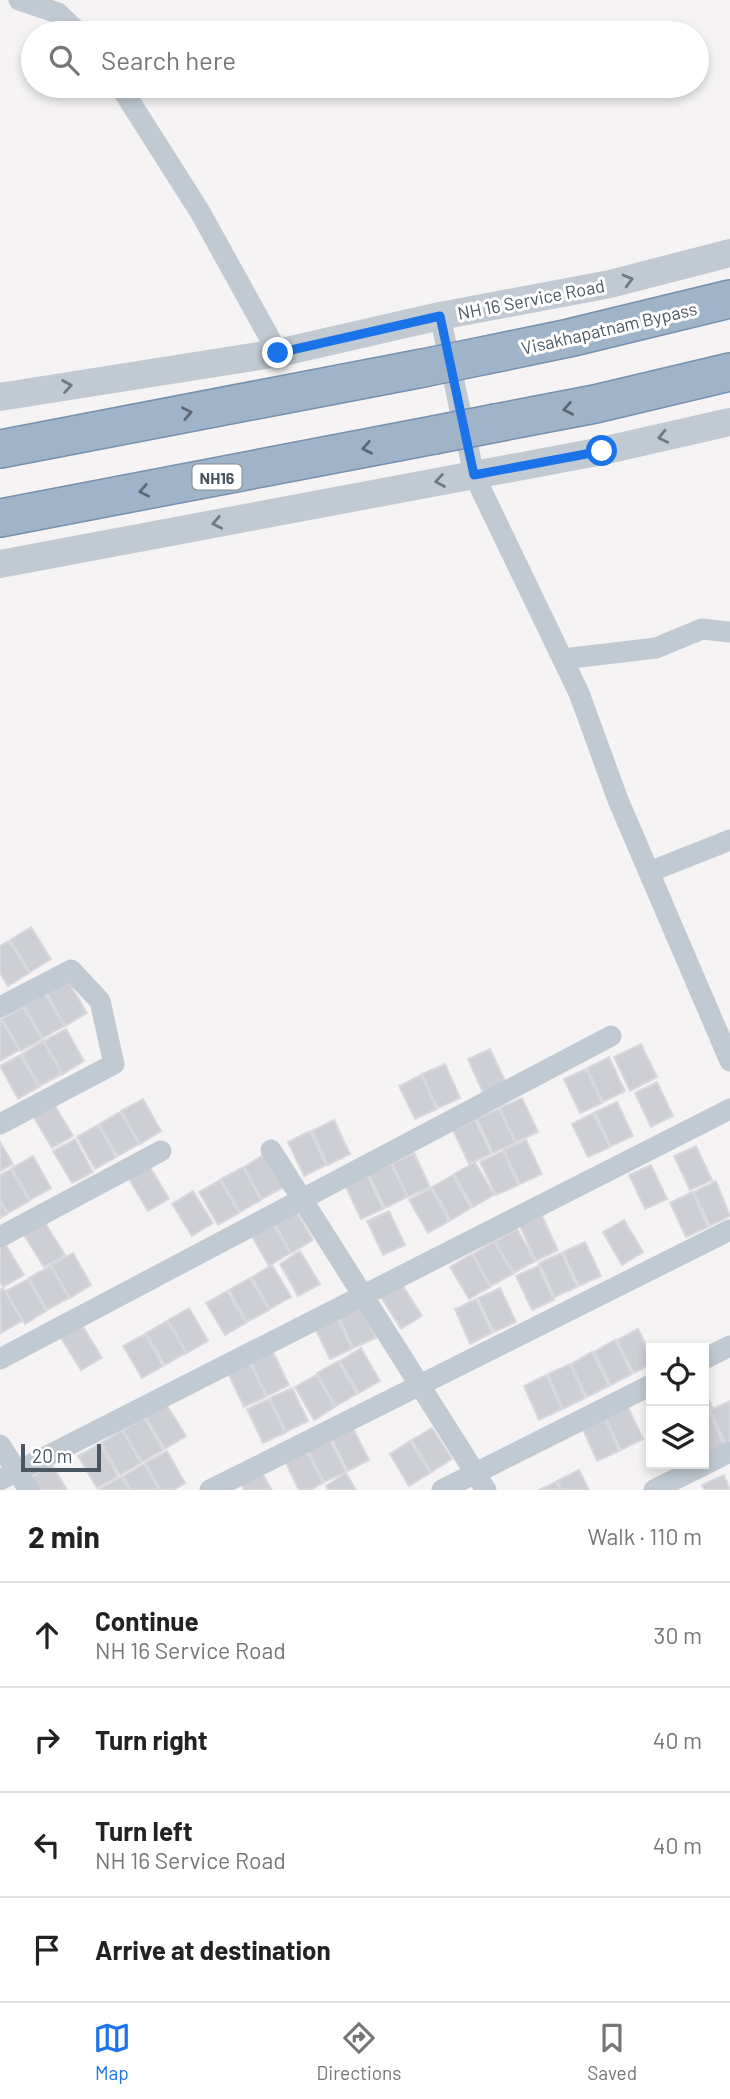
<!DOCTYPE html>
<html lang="en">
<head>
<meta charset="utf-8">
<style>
  body { margin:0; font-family:Barlow,sans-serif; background:#f2f2f2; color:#222 }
  .controls { position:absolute; right:21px; bottom:21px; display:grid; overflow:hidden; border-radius:0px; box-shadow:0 4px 10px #0003 }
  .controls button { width:63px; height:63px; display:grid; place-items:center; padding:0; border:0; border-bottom:2px solid #e0e0e0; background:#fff; color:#222; font:35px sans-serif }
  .scale { position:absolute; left:21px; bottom:18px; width:80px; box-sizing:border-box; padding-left:7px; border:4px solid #4a5661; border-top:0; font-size:19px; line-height:24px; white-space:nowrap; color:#4a5661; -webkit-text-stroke:5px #fff; paint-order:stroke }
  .stop { position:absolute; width:21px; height:21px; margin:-16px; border:5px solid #1a73e8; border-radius:50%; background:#fff }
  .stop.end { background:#1a73e8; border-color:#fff; box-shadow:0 2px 7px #0008 }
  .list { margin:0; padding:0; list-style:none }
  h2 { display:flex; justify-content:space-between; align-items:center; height:91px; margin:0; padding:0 28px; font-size:30px }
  h2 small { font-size:23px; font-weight:400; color:#767676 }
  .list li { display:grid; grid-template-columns:46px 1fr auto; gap:21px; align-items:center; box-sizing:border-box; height:105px; padding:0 28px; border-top:2px solid #e0e0e0 }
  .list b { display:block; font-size:26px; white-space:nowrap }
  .list p { margin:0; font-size:23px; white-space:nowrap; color:#767676 }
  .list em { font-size:23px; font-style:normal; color:#767676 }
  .icon { flex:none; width:38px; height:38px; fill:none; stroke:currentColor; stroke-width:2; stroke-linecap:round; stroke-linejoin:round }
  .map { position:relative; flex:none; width:730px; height:1490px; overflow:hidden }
  .search { position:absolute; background:#fff; box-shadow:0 4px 10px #0003; left:21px; right:21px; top:21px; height:77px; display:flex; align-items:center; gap:18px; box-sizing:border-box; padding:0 24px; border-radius:38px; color:#767676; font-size:26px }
  .sheet { height:511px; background:#fff }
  nav { display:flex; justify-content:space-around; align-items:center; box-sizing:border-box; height:98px; border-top:2px solid #e0e0e0; background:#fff; font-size:19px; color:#767676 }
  nav a { display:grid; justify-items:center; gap:4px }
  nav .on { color:#1a73e8 }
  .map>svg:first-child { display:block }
  .building { fill:#cdcfd5; stroke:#d7d9de; stroke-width:2 }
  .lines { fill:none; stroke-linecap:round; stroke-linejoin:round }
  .trunk-casing { stroke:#7690ad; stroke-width:40 }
  .minor { stroke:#c1cad2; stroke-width:21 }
  .tertiary { stroke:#c1cad2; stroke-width:28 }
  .trunk { stroke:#9fb4c9; stroke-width:37 }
  .trunk-bridge-casing { stroke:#7690ad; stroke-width:40; stroke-linecap:butt }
  .trunk-bridge { stroke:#9fb4c9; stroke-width:37 }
  .oneway { stroke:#6e7983 }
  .oneway2 { stroke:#5b6976 }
  .route { stroke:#1a73e8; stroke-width:9 }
  .labels { text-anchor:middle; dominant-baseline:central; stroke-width:6; stroke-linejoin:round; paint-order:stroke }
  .shield { fill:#fff; stroke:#808990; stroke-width:2 }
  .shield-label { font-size:16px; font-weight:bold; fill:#4a5661 }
  .street-label { font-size:18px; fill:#4a5661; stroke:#fff }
</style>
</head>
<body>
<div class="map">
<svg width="730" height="1490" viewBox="0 0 730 1490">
  <rect width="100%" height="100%" fill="#f5f3f3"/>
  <path class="building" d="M31 927 51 959 30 972 10 940Z
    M9 941 29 973 8 986 0 973V946Z
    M68 981 87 1013 65 1026 47 993Z
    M45 994 64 1026 43 1038 24 1006Z
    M23 1007 42 1039 21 1051 2 1019Z
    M0 1018 19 1050 0 1061Z
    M66 1029 84 1061 63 1074 44 1041Z
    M43 1041 62 1074 40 1086 22 1054Z
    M641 1044 657 1077 630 1091 614 1057Z
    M490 1049 506 1083 483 1093 468 1059Z
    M20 1055 39 1087 18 1099 0 1066Z
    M609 1057 625 1091 603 1102 587 1068Z
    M445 1064 460 1098 438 1108 422 1074Z
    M586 1069 602 1103 580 1113 564 1079Z
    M421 1075 437 1109 415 1119 399 1086Z
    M657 1082 673 1116 651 1127 635 1093Z
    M522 1098 538 1132 516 1142 500 1108Z
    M143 1099 161 1131 140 1144 121 1111Z
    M617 1102 633 1136 611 1146 595 1112Z
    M54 1104 73 1136 52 1148 33 1116Z
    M499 1109 515 1143 493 1153 477 1119Z
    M120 1112 139 1144 118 1156 99 1124Z
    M593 1113 610 1147 588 1157 572 1124Z
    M334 1120 350 1154 328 1165 312 1131Z
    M475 1120 491 1154 469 1164 453 1130Z
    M98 1125 116 1157 95 1169 77 1137Z
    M310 1131 326 1165 304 1176 288 1142Z
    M75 1139 93 1172 72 1183 53 1151Z
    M526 1140 542 1174 520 1184 504 1150Z
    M0 1142 13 1164 0 1171Z
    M696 1146 712 1180 690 1190 674 1156Z
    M503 1151 518 1185 496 1195 480 1162Z
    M414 1153 430 1187 408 1197 392 1163Z
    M265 1154 284 1187 262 1199 244 1167Z
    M33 1156 51 1188 30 1200 12 1168Z
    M475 1162 494 1195 473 1207 454 1174Z
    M391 1164 407 1197 385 1208 369 1174Z
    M651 1165 667 1199 645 1209 629 1175Z
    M150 1167 169 1199 148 1211 129 1179Z
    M243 1167 261 1200 240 1212 221 1179Z
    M11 1169 29 1201 8 1213 0 1200V1175Z
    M367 1175 383 1209 361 1219 345 1185Z
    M453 1175 471 1208 451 1220 432 1187Z
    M220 1180 239 1213 218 1225 199 1192Z
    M716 1181 730 1216 710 1226 694 1192Z
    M431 1188 449 1221 428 1233 409 1200Z
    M193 1191 213 1223 192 1236 172 1204Z
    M692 1192 708 1227 686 1237 670 1203Z
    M0 1202 7 1214 0 1218Z
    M294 1208 313 1240 291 1253 273 1220Z
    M389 1211 405 1245 383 1255 367 1221Z
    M542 1216 558 1250 536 1261 520 1226Z
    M624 1220 643 1252 622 1265 603 1232Z
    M271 1221 290 1253 269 1266 250 1233Z
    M45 1223 65 1255 44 1267 24 1235Z
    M517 1229 535 1261 514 1273 495 1241Z
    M494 1241 513 1274 491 1286 473 1254Z
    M4 1242 24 1275 3 1287 0 1282V1245Z
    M585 1242 601 1276 579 1286 563 1252Z
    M300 1251 320 1284 298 1296 280 1264Z
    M73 1253 91 1285 70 1298 51 1265Z
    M561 1253 577 1287 555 1297 539 1263Z
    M472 1254 490 1287 469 1299 450 1267Z
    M272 1265 291 1297 270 1309 252 1277Z
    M50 1266 69 1298 47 1310 29 1278Z
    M538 1266 554 1300 532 1310 516 1276Z
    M250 1278 269 1310 247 1322 229 1290Z
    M28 1279 46 1311 25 1324 6 1291Z
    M402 1284 422 1316 401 1329 381 1297Z
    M3 1288 22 1321 1 1333 0 1290Z
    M500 1288 516 1322 494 1332 478 1298Z
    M227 1291 246 1323 225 1335 206 1303Z
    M476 1299 492 1333 470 1344 455 1309Z
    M360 1304 376 1338 353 1348 338 1314Z
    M189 1308 208 1341 187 1353 168 1320Z
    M336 1315 352 1349 330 1359 314 1326Z
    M167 1321 186 1353 165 1365 146 1333Z
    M82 1325 102 1358 81 1370 61 1338Z
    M638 1329 651 1354V1364L634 1373 617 1340Z
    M145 1334 163 1366 142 1378 123 1346Z
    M615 1340 632 1374 611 1385 594 1352Z
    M361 1348 380 1381 359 1393 340 1361Z
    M273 1352 289 1385 267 1396 251 1362Z
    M592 1352 609 1386 587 1397 571 1364Z
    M338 1361 357 1394 336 1406 317 1373Z
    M250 1363 266 1397 244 1407 228 1373Z
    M570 1364 585 1398 563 1409 548 1374Z
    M316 1375 335 1407 314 1420 295 1387Z
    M546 1375 562 1409 539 1420 524 1386Z
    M292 1388 308 1421 286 1432 270 1398Z
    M704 1389 712 1407 704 1411Z
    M269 1399 285 1433 263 1443 247 1409Z
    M730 1401V1443L726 1445 710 1410Z
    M166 1404 186 1436 165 1449 146 1417Z
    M627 1405 643 1439 621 1450 605 1416Z
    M709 1411 724 1445 704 1455V1414Z
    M604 1416 619 1451 597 1461 582 1427Z
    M144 1418 163 1450 142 1462 123 1430Z
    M352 1426 369 1460 348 1471 331 1437Z
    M432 1428 452 1459 431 1472 412 1440Z
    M122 1430 141 1463 120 1475 101 1443Z
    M329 1438 346 1472 324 1482 308 1449Z
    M410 1441 430 1473 409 1486 390 1454Z
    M100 1444 118 1476 97 1488 78 1456Z
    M306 1450 323 1483 310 1490H299L285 1461Z
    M167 1451 185 1483 174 1490H161L145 1463Z
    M144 1464 159 1490H131L123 1476Z
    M52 1465 67 1490H39L31 1478Z
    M579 1470 589 1490H562L557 1481Z
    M261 1472 272 1490H244L241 1484Z
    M346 1473 356 1490H328L326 1486Z
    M724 1475 730 1490H704L702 1485Z
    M121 1477 129 1490H101L100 1489Z
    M556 1482 560 1490H539Z"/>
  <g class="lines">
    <defs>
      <path id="trunk" d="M487 355 569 338 730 299
        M496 423 595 404 730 372
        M0 449 423 368
        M0 518 434 435"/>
    </defs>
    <use href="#trunk" class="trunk-casing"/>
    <path class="minor" d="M19 0 58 13 79 33
      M120 86 200 212 278 353
      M440 316 474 475 579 693 618 800 730 1061
      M563 659 656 648 702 629 730 632
      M649 872 730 840
      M0 1007 71 970 100 1001 114 1064 0 1124
      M271 1150 486 1490
      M0 1237 161 1151
      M0 1359 611 1036
      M704 1359 730 1346
      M0 1445 29 1490
      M0 1480 730 1109
      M210 1490 730 1230
      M442 1490 651 1385
      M654 1490 730 1452"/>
    <path class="tertiary" d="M0 397 278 353 440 316 610 284 730 253
      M0 564 602 451 730 422"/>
    <use href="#trunk" class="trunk"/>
    <defs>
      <path id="trunk-bridge" d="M423 368 487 355
        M434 435 496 423"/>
    </defs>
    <use href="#trunk-bridge" class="trunk-bridge-casing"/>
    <use href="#trunk-bridge" class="trunk-bridge"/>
  </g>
  <defs><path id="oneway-chevron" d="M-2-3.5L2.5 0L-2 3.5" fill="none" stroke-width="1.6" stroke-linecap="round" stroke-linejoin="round" transform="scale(1.75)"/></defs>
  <g class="oneway">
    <use href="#oneway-chevron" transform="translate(628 280) rotate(-15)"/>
    <use href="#oneway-chevron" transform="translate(67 386) rotate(-9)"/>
    <use href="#oneway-chevron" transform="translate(663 437) rotate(167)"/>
    <use href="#oneway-chevron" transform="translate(440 481) rotate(170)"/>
    <use href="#oneway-chevron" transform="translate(217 523) rotate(169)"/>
  </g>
  <g class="oneway2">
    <use href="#oneway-chevron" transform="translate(568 409) rotate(169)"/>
    <use href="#oneway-chevron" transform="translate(187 413) rotate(-11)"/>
    <use href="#oneway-chevron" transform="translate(367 448) rotate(169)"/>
    <use href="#oneway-chevron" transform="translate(144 491) rotate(169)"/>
  </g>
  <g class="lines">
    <path class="route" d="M278 353 440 316 474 475 602 451"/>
  </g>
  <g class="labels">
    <rect class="shield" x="192.5" y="464.5" width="49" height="25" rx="5"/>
    <g class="shield-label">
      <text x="217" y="477">NH16</text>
    </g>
    <g class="street-label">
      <text transform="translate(531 299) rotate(-11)">NH 16 Service Road</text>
      <text transform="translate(609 328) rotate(-13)">Visakhapatnam Bypass</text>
    </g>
  </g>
</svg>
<div class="controls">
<button><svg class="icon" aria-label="locate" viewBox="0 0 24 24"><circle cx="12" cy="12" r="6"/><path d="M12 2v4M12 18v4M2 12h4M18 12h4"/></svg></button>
<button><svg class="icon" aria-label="layers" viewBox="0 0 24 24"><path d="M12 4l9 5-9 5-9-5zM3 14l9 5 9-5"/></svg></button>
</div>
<div class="scale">20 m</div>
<div class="stop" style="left:602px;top:451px"></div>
<div class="stop end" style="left:278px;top:353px"></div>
<div class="search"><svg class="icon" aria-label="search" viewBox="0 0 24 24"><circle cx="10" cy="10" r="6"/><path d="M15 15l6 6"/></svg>Search here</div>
</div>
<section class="sheet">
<h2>2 min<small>Walk · 110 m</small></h2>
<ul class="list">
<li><svg class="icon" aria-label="ahead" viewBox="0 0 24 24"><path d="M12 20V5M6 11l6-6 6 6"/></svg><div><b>Continue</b><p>NH 16 Service Road</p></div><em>30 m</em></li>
<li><svg class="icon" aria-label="right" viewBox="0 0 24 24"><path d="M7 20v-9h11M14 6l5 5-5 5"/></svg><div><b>Turn right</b></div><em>40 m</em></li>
<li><svg class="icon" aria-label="left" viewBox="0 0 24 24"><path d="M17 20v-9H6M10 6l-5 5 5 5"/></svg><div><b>Turn left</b><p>NH 16 Service Road</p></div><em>40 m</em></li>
<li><svg class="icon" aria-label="arrive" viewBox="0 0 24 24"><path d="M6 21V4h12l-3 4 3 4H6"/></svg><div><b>Arrive at destination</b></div></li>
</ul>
</section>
<nav>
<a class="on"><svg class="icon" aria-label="map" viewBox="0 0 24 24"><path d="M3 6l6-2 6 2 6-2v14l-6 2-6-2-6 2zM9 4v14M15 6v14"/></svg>Map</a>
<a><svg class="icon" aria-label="directions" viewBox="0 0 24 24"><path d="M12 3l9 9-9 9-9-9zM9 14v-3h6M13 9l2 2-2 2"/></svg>Directions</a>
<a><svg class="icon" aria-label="saved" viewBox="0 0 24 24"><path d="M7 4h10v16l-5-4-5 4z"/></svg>Saved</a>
</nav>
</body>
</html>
